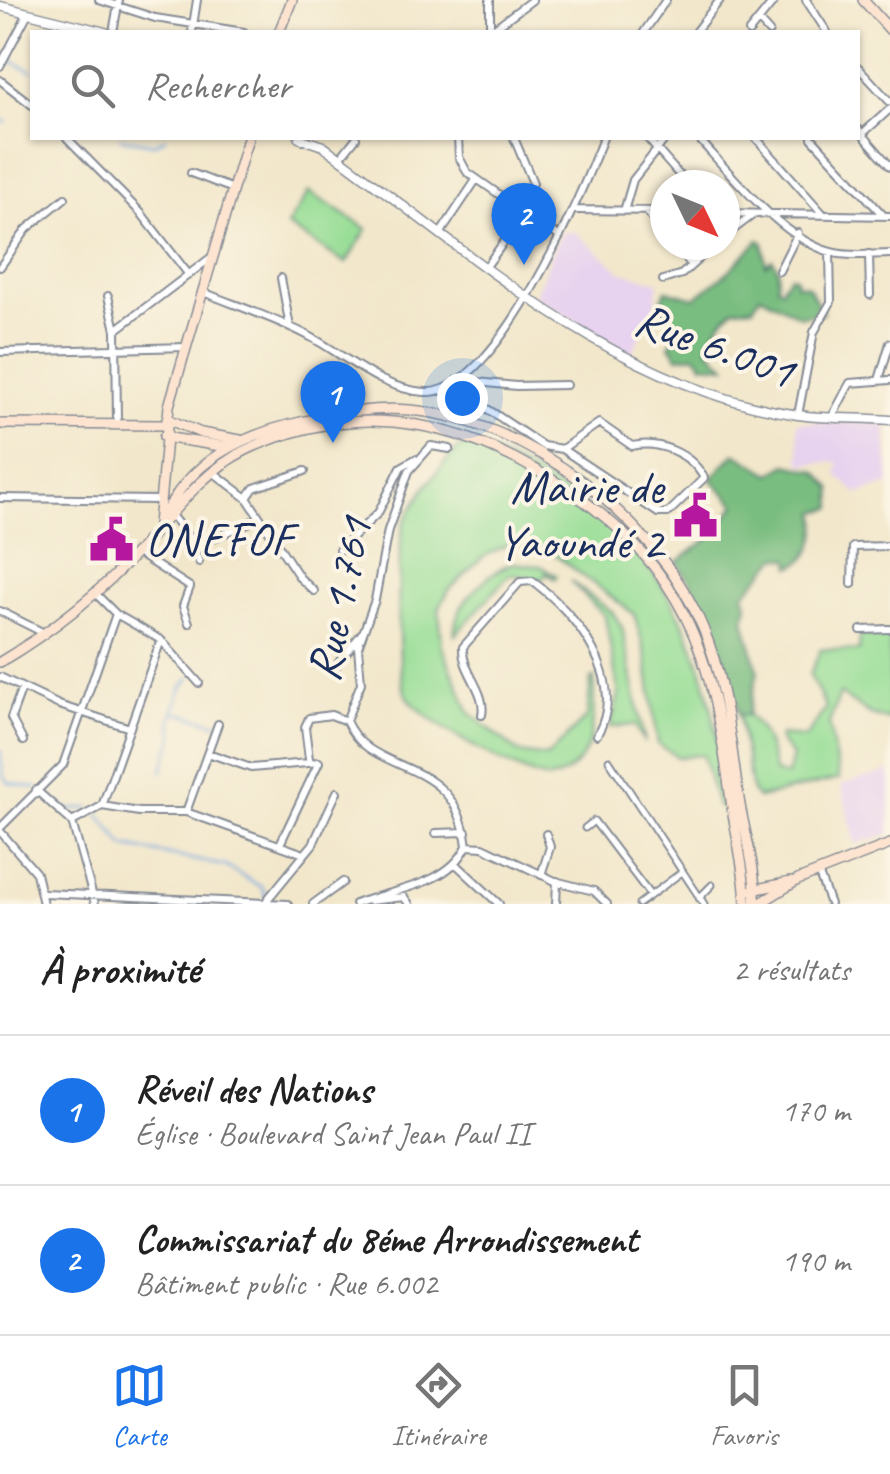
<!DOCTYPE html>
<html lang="fr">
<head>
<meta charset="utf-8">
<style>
  body { margin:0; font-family:Caveat,sans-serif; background:#f6f6f6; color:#222 }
  .compass { position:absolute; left:650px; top:170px; width:90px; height:90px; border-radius:50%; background:#fff; box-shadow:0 2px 8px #0004; rotate:133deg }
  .you { position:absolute; left:462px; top:398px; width:35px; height:35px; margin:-25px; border:8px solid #fff; border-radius:50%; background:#1a73e8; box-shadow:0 0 0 15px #1a73e833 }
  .badge { display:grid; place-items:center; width:65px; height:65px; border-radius:50%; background:#1a73e8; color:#fff; font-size:32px; font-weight:700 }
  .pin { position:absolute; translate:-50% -82px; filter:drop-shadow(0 2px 5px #0008) }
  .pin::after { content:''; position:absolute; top:52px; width:35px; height:30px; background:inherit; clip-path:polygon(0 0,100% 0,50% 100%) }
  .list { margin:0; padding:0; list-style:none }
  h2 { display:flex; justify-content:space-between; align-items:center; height:130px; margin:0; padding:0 40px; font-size:42px }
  h2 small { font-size:32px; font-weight:400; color:#767676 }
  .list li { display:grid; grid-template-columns:65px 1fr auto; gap:30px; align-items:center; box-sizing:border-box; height:150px; padding:0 40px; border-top:2px solid #e0e0e0 }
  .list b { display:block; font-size:38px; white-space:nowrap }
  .list p { margin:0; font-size:32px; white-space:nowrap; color:#767676 }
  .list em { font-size:32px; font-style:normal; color:#767676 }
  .icon { flex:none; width:55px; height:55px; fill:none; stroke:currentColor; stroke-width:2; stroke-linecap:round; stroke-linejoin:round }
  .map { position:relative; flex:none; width:890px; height:904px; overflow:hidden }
  .search { position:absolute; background:#fff; box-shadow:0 2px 8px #0004; left:30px; right:30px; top:30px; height:110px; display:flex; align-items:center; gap:25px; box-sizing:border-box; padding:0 35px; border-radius:0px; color:#767676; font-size:38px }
  .sheet { height:430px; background:#fff }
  nav { display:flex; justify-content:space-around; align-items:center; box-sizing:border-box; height:140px; border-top:2px solid #e0e0e0; background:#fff; font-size:28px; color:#767676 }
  nav a { display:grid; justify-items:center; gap:5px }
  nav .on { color:#1a73e8 }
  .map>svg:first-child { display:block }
  .built { fill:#e7d2ef }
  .green { fill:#99de97; stroke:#5a867a; stroke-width:2.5 }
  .forest { fill:#7abd80; stroke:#4a766f; stroke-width:2.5 }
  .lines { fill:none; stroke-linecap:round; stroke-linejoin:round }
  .stream { stroke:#73a7e0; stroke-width:2.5 }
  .pedestrian-casing { stroke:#868b94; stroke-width:9 }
  .minor-casing { stroke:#868b94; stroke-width:10 }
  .tertiary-casing { stroke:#868b94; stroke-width:11 }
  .secondary-casing { stroke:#868b94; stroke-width:12 }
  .pedestrian { stroke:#fff; stroke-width:5 }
  .minor { stroke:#fff; stroke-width:6 }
  .tertiary { stroke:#fff; stroke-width:8 }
  .secondary { stroke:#fde4d0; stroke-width:9 }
  .labels { text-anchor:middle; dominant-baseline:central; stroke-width:8; stroke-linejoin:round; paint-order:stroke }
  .street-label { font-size:48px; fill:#1b2f5e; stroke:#fcf5e5 }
  .poi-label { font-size:48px; fill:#1b2f5e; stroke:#fcf5e5; text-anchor:end }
</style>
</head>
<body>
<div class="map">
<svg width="890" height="904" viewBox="0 0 890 904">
  <rect width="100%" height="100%" fill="#fcf5e5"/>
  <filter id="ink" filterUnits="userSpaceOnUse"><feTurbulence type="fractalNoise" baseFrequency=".01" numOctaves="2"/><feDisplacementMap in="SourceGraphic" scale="20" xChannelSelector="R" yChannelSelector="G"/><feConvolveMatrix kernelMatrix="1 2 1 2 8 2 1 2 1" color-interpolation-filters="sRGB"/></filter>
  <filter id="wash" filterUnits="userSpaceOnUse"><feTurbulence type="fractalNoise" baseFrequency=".0048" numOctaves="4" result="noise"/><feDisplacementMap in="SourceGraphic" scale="40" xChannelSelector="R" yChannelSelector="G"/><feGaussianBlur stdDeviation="2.25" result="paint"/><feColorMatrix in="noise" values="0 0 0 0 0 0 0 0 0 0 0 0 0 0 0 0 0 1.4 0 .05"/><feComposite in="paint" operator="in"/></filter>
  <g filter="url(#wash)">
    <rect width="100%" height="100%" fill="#f2e7cb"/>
    <path class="built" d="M562 232H575L622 272 659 282 655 306 631 354 534 296Z
      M797 422 885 424 890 484 857 494 837 475 839 462 801 464Z
      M890 771V834L856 844 841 785Z"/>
    <path class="green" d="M309 192 367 229 346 263 287 226Z
      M470 442C646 518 714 617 724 808L717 806 703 755 678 757 658 744 646 656 634 614 546 548 509 544 483 557 449 590 439 609 442 647 470 713 519 753 547 757 587 717 591 679 594 678C593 719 599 765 550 779 520 776 419 720 406 694 396 673 397 547 404 524 410 507 453 444 470 442Z
      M512 563 540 566 557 576 555 579 547 573 541 580 510 574 455 635C452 606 487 573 512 563Z
      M570 581 612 612 622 627 645 743 635 725 610 727 619 695 605 616Z
      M860 635H890V720L871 715 840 694 829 723 839 779 758 798 752 792 739 715H748C766 732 770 749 774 772L787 776 792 756 780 742V735L806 737 826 708 810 675 821 649 859 651Z"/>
    <path class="forest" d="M759 240 763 242 766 265 772 259 778 268 777 286 781 288 790 275 796 278V284L808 286 823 313 800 316 760 295 753 307 734 308 719 324 708 348 726 366 703 364 696 355 678 357 670 345 678 326 659 308 666 290 695 298 728 272Z
      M735 453 771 474 787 464 816 471 832 488 833 508 817 512C819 535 815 558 791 567L790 559 778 557 744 594 748 606 744 619 758 671 748 715H739C728 659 710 609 677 562L711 537 736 505 711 479Z"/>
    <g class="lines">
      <path class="stream" d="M12 51 13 62 32 71
        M0 120 6 122
        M120 138 155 144 165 138
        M175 712 221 724
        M0 750 3 775 9 783 36 788
        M162 771 174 736 171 720 181 689 190 678
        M43 791 68 810 90 808
        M98 813 124 846 225 866 263 888 266 898"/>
    </g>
  </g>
  <g filter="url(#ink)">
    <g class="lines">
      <defs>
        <path id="pedestrian" d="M609 760 704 904
          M585 828 594 821 650 895
          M699 898 712 885
          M639 904 682 872"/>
        <path id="minor" d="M99 0 155 18 244 32
          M490 0V29
          M806 0 827 32
          M759 21 769 32
          M113 32 119 0
          M192 32 197 0
          M489 32 532 0
          M644 32 666 0
          M695 32 720 0
          M749 32 775 0
          M0 66 27 15
          M858 67 890 102
          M0 80 32 105
          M858 129 890 166
          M862 134 890 109
          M67 138 141 213 189 275
          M458 138 459 157 467 172 560 237
          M514 138 533 183 518 208
          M647 138 688 185
          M698 138C731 174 784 242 835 253 852 257 873 254 890 254
          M756 138 824 215
          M812 138 883 215
          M340 158 356 138
          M191 173 233 189
          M576 210 665 211
          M624 211 633 180 666 138
          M647 212 665 234
          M725 213 890 216
          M440 234 476 180
          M725 236 754 214
          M674 245 690 263
          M869 254 870 295
          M0 267 27 229 65 198
          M485 268 525 213
          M779 271 798 233
          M281 278 290 327
          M663 280 682 274 714 245
          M203 292C237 306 275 318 309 336 347 356 379 389 425 392 496 397 582 193 603 138
          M108 296 116 330 117 422
          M116 330 213 256
          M0 352 187 347
          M458 380 516 386 566 385
          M879 380 890 343
          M440 390 483 406 543 446 562 449 658 513H668L704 478C691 453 658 440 632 446L599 423 562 449
          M798 415 814 332 831 302 830 252
          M832 417 850 383 890 380
          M213 472 247 498 300 578 314 591
          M0 498 159 500
          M247 498 254 488 305 471
          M171 515 190 539 199 562
          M194 547 257 519
          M339 550 378 513 401 467 415 459
          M137 553 190 587 183 606 189 623
          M852 584 853 547 890 546
          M95 593 116 614 161 640 199 683
          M0 611 44 633
          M861 630 890 629
          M335 667 362 633
          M0 677 59 705 130 728
          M22 688 11 718 23 741
          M482 715C487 691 461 671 463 647L520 582 532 581C576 612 629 681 597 735
          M208 753 251 768 319 762 281 842
          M309 759 305 727 309 718 331 715 346 721
          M36 790 72 822
          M102 806 139 812H186L304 854
          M186 812 218 724
          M0 828 63 765 116 614
          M0 831 36 873 43 904
          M436 833 466 832
          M467 846 483 847 555 881 594 891 607 904
          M455 863 499 904
          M818 872 830 904
          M541 875 550 847 546 834
          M44 893 288 904
          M267 900 313 844 337 792
          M369 901 404 897 409 904
          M95 904 72 822 102 806 161 640
          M313 904 343 882
          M355 904C393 889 448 886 467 846 456 752 371 779 346 721L361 683 358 647 375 600 388 530 409 471 431 446 450 449
          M556 904 557 881"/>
        <path id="tertiary" d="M0 6 105 32
          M299 138 323 146C469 251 612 387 798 415 828 419 860 418 890 420"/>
        <path id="secondary" d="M863 0 890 30
          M279 32 292 0
          M167 419 201 433 240 440
          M0 424 166 425
          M164 437 227 447
          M162 521C188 460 244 434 305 421 340 413 374 407 410 410 528 420 658 521 703 628 726 682 730 741 739 799 744 832 757 870 755 904
          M158 525 169 406 248 138
          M0 662C52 631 100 593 141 548 172 514 203 471 246 450 364 395 471 423 574 494 620 525 660 565 685 616 716 678 723 746 733 814 738 844 745 874 746 904
          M752 890 791 882
          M759 904 798 880 890 844"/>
      </defs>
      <use href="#pedestrian" class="pedestrian-casing"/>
      <use href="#minor" class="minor-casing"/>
      <use href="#tertiary" class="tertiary-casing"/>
      <use href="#secondary" class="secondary-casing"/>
      <use href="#pedestrian" class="pedestrian"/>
      <use href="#minor" class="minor"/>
      <use href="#tertiary" class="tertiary"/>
      <use href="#secondary" class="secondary"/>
    </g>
  </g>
  <defs>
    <symbol id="civic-bare" viewBox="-9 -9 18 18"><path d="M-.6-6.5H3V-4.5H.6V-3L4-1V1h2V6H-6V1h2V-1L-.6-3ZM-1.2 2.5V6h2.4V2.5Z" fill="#b5179e" stroke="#fcf5e5" stroke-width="2.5" paint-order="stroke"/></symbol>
  </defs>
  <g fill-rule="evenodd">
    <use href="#civic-bare" x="664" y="484" width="63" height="63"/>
    <use href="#civic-bare" x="80" y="508" width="63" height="63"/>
  </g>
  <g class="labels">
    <g class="street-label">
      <text transform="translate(715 345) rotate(20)">Rue 6.001</text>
      <text transform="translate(339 599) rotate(-78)">Rue 1.761</text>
    </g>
    <g class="poi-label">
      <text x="663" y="487">Mairie de<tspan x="663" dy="55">Yaoundé 2</tspan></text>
      <text x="145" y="539" text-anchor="start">ONEFOF</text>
    </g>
  </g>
</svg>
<svg class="compass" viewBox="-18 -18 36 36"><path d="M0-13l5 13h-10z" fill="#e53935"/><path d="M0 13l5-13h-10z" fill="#767676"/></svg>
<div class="you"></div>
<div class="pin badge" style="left:333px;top:443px">1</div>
<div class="pin badge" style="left:524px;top:265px">2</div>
<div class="search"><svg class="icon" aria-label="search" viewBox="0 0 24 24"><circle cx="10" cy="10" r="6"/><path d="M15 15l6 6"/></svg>Rechercher</div>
</div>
<section class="sheet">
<h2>À proximité<small>2 résultats</small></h2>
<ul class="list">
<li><span class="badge">1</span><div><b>Réveil des Nations</b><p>Église · Boulevard Saint Jean Paul II</p></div><em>170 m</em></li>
<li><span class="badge">2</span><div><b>Commissariat du 8éme Arrondissement</b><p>Bâtiment public · Rue 6.002</p></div><em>190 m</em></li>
</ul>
</section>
<nav>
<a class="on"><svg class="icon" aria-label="map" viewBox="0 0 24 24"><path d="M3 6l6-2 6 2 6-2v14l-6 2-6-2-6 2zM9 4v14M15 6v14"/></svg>Carte</a>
<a><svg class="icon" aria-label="directions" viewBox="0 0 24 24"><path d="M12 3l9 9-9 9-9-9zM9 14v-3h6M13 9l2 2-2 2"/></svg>Itinéraire</a>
<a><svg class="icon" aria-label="saved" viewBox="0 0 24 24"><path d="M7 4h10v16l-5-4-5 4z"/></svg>Favoris</a>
</nav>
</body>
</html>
